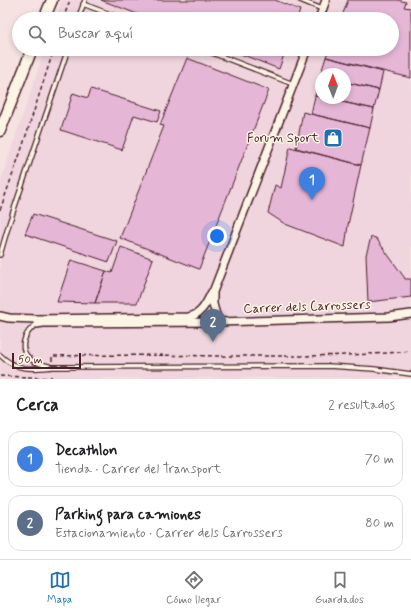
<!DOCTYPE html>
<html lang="es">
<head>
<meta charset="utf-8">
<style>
  body { margin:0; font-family:Mynerve,sans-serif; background:#f2f2f2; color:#202124 }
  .compass { position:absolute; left:315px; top:68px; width:36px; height:36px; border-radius:50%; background:#fff; box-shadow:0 2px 6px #0003; rotate:359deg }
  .scale { position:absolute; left:12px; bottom:10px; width:69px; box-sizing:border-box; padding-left:4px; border:2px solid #4a1f2b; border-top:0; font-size:11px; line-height:14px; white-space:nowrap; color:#4a1f2b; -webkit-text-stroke:3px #fcf5e5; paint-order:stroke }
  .you { position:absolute; left:217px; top:236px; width:14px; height:14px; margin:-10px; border:3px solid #fff; border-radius:50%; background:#1a73e8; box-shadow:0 0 0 6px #1a73e833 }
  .badge { display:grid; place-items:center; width:26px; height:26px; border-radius:50%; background:#1f6fb2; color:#fff; font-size:13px; font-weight:700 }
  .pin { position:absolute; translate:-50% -33px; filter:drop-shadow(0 1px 2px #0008) }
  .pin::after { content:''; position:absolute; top:21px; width:14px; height:12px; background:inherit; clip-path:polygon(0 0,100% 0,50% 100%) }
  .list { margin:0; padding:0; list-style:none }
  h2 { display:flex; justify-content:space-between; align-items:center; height:52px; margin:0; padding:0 16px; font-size:17px }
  h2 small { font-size:13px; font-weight:400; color:#757577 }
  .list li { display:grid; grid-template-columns:26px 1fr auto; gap:12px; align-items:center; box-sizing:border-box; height:56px; margin:0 8px 8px; padding:0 8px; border:1px solid #e0e0e0; border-radius:12px }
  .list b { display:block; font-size:15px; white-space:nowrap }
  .list p { margin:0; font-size:13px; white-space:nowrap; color:#757577 }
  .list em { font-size:13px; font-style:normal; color:#757577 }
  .icon { flex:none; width:22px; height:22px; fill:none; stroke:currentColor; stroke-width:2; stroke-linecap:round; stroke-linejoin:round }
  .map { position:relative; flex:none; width:411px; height:379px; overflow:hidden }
  .search { position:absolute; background:#fff; box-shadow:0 2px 6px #0003; left:12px; right:12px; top:12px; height:44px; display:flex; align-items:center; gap:10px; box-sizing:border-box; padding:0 14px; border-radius:22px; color:#757577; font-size:15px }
  .sheet { height:180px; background:#fff }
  nav { display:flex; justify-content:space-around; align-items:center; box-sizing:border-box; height:56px; border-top:1px solid #e0e0e0; background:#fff; font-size:11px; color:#757577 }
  nav a { display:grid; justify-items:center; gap:2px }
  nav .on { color:#1f6fb2 }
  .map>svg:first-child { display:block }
  .built { fill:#f0d5de; fill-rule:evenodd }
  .building { fill:#e6b6d7; stroke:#4a1f2b }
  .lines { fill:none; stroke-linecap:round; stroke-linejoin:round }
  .lane-casing { stroke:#4a1f2b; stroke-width:6 }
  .street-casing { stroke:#4a1f2b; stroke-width:10 }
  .secondary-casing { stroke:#4a1f2b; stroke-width:13 }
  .path { stroke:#4a1f2b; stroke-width:1.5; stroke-dasharray:4 3; stroke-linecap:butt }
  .lane { stroke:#fcf5e5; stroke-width:3.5 }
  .street { stroke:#fcf5e5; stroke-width:7 }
  .secondary { stroke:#fcf5e5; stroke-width:10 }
  .labels { text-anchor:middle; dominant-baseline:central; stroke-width:3; stroke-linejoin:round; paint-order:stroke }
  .poi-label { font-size:13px; fill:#4a1f2b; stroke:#fcf5e5; text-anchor:end }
  .street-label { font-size:13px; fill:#4a1f2b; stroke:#fcf5e5 }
</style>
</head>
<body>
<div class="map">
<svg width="411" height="379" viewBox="0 0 411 379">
  <rect width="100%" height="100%" fill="#f5e2e1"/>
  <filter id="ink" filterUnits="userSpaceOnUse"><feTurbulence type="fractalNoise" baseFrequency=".025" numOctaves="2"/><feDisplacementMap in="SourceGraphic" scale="8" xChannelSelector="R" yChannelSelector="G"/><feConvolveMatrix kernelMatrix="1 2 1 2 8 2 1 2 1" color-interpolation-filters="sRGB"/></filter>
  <g filter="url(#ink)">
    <path class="built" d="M62 0H411V375L385 378 0 379V183L45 49H392V19H55ZM321 74H345V98H321Z"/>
    <path class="building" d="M101 0H275L300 10 297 19H150Z
      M348 0H398L406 2 404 7 411 8V78L326 57 329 49H392V19H341Z
      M228 49H286L279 69Z
      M326 57 383 72 379 90 345 82V74H321V77L320 76Z
      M187 58 269 90 199 269 120 238 164 126 160 125Z
      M320 76 321 77V97L315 96Z
      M345 82 379 90 374 109 325 98H345Z
      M91 89 161 111 157 122 134 115 122 150 61 130 73 93 88 98Z
      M315 96 374 109 370 128 311 114Z
      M303 112 370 128 361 165 296 148Z
      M290 147 361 165 348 225 345 247 285 224 268 213 275 185 281 188Z
      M33 214 117 241 109 262 25 234Z
      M371 237 376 238 404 277 405 279H411V297L368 302 366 255Z
      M121 247 153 259 137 303H95L106 271 112 273Z
      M71 260 106 271 95 303 57 302Z"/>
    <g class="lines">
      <defs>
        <path id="lane" d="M300 0 322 9
          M83 4 123 19
          M78 19 85 0
          M202 49 293 84
          M0 255 9 224 68 49
          M37 324C26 331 18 346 28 357 33 363 42 364 49 366
          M0 355C16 371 31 369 52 367L329 366 374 369 411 374"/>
        <path id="street" d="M319 19 326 0
          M0 316 9 318 36 319 188 317C202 315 206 303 212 292
          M218 322 213 304V292L307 49
          M37 324 43 323 218 322 389 317 411 314"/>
        <path id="secondary" d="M44 19 52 0
          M0 131 32 49"/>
      </defs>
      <use href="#lane" class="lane-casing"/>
      <use href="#street" class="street-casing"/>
      <use href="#secondary" class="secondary-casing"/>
      <path class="path" d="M63 19 70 0
        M0 210 21 151 54 49
        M52 361V356C109 355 165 355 222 356 285 356 348 357 411 351
        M0 376 51 378V373"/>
      <use href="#lane" class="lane"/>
      <use href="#street" class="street"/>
      <use href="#secondary" class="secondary"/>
    </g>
  </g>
  <defs>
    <symbol id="shop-square" viewBox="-11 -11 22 22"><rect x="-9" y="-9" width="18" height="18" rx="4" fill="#1f6fb2" stroke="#fcf5e5"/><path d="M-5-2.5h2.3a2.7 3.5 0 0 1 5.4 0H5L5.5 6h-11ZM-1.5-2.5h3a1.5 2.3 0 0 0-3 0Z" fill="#fff"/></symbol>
  </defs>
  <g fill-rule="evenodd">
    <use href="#shop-square" x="322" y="127" width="22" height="22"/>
  </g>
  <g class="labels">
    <g class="poi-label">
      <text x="319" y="138">Forum Sport</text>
    </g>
    <g class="street-label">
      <text transform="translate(307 307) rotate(-2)">Carrer dels Carrossers</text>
    </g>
  </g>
</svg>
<svg class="compass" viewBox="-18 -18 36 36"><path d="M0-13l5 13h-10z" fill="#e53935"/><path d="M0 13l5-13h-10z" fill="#757577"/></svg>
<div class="scale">50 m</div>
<div class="you"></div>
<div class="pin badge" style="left:312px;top:200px;background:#3f7fe0">1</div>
<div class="pin badge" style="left:213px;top:342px;background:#5c6f8a">2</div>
<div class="search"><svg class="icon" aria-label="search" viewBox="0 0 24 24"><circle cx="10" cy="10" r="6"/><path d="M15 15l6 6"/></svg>Buscar aquí</div>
</div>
<section class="sheet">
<h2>Cerca<small>2 resultados</small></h2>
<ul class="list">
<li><span class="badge" style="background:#3f7fe0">1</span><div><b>Decathlon</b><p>Tienda · Carrer del Transport</p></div><em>70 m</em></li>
<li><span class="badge" style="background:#5c6f8a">2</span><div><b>Parking para camiones</b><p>Estacionamiento · Carrer dels Carrossers</p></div><em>80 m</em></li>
</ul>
</section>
<nav>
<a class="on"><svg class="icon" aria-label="map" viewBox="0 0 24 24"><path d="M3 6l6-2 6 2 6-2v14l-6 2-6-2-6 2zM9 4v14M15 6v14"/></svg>Mapa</a>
<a><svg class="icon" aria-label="directions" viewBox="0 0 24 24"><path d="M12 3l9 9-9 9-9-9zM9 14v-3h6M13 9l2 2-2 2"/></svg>Cómo llegar</a>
<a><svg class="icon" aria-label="saved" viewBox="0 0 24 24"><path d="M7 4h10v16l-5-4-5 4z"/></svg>Guardados</a>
</nav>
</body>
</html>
